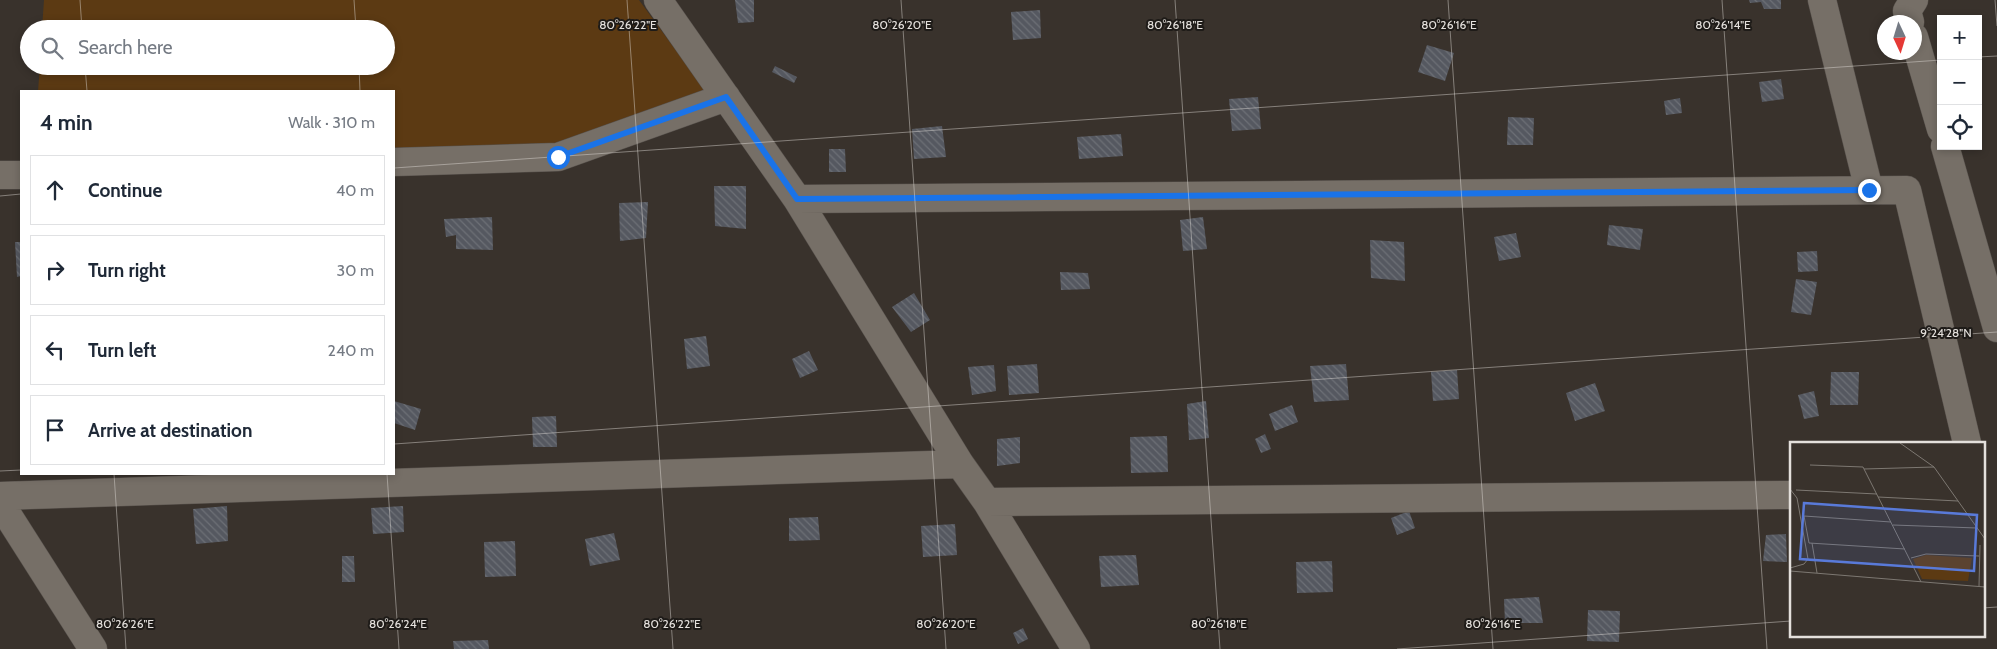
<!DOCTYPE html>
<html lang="en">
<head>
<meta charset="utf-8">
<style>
  body { margin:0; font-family:Cabin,sans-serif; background:#f2f2f3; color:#1f2937 }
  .controls { position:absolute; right:15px; top:15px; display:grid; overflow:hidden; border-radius:0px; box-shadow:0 2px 8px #0003 }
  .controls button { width:45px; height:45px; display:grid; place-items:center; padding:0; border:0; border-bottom:1px solid #e0e1e3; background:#fff; color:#1f2937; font:25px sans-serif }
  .compass { position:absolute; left:1877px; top:15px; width:45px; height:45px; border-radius:50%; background:#fff; box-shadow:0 2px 8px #0003; rotate:176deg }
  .stop { position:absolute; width:15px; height:15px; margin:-11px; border:4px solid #1a73e8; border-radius:50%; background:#fff }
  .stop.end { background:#1a73e8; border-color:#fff; box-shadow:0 1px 5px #0008 }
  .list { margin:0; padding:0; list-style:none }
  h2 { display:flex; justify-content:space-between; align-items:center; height:65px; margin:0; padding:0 20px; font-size:21px }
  h2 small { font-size:16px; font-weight:400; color:#747a83 }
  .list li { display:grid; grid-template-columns:32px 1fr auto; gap:15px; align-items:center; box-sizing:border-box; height:70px; margin:0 10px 10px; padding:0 10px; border:1px solid #e0e1e3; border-radius:0px }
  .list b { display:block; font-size:19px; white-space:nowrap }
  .list em { font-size:16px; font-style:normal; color:#747a83 }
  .icon { flex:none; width:28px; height:28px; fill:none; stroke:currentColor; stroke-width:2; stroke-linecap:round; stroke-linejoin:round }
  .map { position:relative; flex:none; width:1997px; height:649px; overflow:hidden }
  .search { position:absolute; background:#fff; box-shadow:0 2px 8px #0003; left:20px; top:20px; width:375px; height:55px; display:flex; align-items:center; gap:12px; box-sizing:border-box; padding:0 18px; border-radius:28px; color:#747a83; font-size:19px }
  .panel { position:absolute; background:#fff; box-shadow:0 2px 8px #0003; left:20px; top:90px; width:375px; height:385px; border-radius:0px }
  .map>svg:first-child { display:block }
  .pitch { fill:#5c3a13 }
  .building { fill:url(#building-back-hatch) }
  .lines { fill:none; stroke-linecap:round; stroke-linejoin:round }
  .minor-casing { stroke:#57514c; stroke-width:29 }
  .minor { stroke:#766f67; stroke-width:28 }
  .route { stroke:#1a73e8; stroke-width:6 }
  .ticks { fill:none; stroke:#e4e0dc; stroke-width:1; stroke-opacity:0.45 }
  .inset-road { fill:none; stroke:#7d7872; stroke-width:1 }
  .view { fill:#597ad9; fill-opacity:0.15; stroke:#597ad9; stroke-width:2.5 }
  .inset-edge { fill:none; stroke:#e4e0dc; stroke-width:2.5 }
  .ticks-label { font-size:12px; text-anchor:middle; fill:#e4e0dc; stroke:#1e1b18; stroke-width:4; stroke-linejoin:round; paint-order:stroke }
</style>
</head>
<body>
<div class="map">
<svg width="1997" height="649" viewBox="0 0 1997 649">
  <defs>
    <pattern id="building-back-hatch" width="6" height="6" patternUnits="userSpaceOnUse" patternTransform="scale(1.25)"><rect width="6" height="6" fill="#555860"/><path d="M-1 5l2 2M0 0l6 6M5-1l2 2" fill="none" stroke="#6d7076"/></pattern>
  </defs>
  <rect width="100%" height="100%" fill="#39322c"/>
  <path class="pitch" d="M44 0H639L705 90 558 146 394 149V91H38L40 66H386V29H42Z"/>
  <path class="building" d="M735 0H754V22L738 23Z
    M1749 0H1781V9H1764L1761 2 1750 3Z
    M1040 10 1041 38 1013 40 1011 12Z
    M1427 45 1454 53 1445 81 1418 72Z
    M775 66 797 77 794 83 772 72Z
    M1781 79 1784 99 1762 102 1759 82Z
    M1258 97 1261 129 1232 131 1229 99Z
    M1680 98 1682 113 1666 115 1664 101Z
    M1508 117 1534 118 1533 145H1507Z
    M942 126 946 157 914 159 912 129Z
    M1121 134 1123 156 1079 159 1077 137Z
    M829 149H845L846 172H829Z
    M714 186H746V229L715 226Z
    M648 202 646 238 620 241 619 203Z
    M492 217 493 250 456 249V235L446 237 444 219Z
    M1203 217 1207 249 1183 251 1180 220Z
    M1609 225 1643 229 1640 250 1607 245Z
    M1516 233 1521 257 1499 261 1494 237Z
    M1370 240 1404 242 1405 281 1371 278Z
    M15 242H21V276L17 277Z
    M1817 251 1818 271 1798 272 1797 252Z
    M1060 272 1088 273 1090 289 1061 290Z
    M1796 279 1817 282 1811 315 1791 312Z
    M914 293 930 320 911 332 892 307Z
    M706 336 710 366 687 369 684 339Z
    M809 351 818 370 800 378 792 359Z
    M1037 364 1039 393 1009 395 1007 366Z
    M1346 364 1349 400 1314 402 1310 366Z
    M994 365 996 391 972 395 968 367Z
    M1457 370 1459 399 1433 401 1431 372Z
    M1831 372H1859L1858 405H1830Z
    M1595 383 1605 411 1575 421 1566 393Z
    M1814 391 1819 416 1804 419 1798 395Z
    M394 401 421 409 415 430 394 423Z
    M1206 401 1209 438 1189 440 1187 404Z
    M1292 405 1298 422 1275 431 1269 414Z
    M556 416 557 447H533L532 417Z
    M1265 434 1271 449 1261 453 1255 439Z
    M1167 436 1168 472 1131 473 1130 437Z
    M1020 437V463L997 466V439Z
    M227 506 228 541 196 544 193 509Z
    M403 506 404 532 373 534 371 508Z
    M1409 511 1415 528 1397 535 1391 518Z
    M818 517 820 540 789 541V518Z
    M955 524 957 555 923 557 921 526Z
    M614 533 620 560 590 566 585 539Z
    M1786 534 1787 562 1763 561 1766 535Z
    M515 541 516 576 485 577 484 542Z
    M1136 555 1139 585 1101 587 1099 556Z
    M342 556H354L355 582H342Z
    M1332 561 1333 592 1297 593 1296 562Z
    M1539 597 1543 623H1505L1504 599Z
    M1588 610 1620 611 1619 642 1587 641Z
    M1023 628 1028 639 1018 644 1013 633Z
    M488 640 489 649H454L453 641Z"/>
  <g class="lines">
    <defs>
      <path id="minor" d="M658 0 797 199 960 464 987 502 1076 649
        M1822 0 1869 190
        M1910 22 1907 11 1914 0
        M1914 37 1941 129
        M1945 146 1997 328
        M394 162 558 157 726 97
        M0 175H21
        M797 199 1907 190 1967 443
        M0 496 960 464
        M987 502 1791 495
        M0 503 93 649"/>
    </defs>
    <use href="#minor" class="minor-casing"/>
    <use href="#minor" class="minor"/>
  </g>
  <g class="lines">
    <path class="route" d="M558 157 726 97 797 199 1869 190"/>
  </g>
  <path class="ticks" d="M80 0 82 29M354 0 356 29M627 0 673 649M901 0 946 649M1175 0 1220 649M1448 0 1493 649M1722 0 1767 649M1995 0 1997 26M1978 57 1997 56M85 66 87 91M359 66 360 91M394 168 1941 60M0 196 21 194M394 444 1997 332M0 471 21 470M114 474 126 649M387 474 399 649M1983 608 1997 607M1397 649 1791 621"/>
  <g transform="translate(1790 442)">
    <rect width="195" height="195" fill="#39322c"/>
    <path d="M136 113 182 116 178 139 132 137 123 117Z" fill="#5c3a13"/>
    <path class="inset-road" d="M110 1 144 25 195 97M20 23 73 25 131 140M74 27 144 25M0 47 7 56 18 117 14 122 0 126M6 48 87 52M88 55 168 59M101 80 14 74 19 101 115 107M103 83 187 86M22 101 27 131M121 116 136 112 189 114M0 129 195 145M189 144 190 103"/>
    <path class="view" d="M14 61 187 73 184 129 10 117Z"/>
    <rect width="195" height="195" class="inset-edge"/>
  </g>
  <g class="ticks-label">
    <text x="628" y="29">80°26'22"E</text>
    <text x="902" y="29">80°26'20"E</text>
    <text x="1175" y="29">80°26'18"E</text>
    <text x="1449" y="29">80°26'16"E</text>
    <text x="1723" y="29">80°26'14"E</text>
    <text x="1946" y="337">9°24'28"N</text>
    <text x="125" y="628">80°26'26"E</text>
    <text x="398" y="628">80°26'24"E</text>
    <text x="672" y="628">80°26'22"E</text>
    <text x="946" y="628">80°26'20"E</text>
    <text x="1219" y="628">80°26'18"E</text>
    <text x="1493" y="628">80°26'16"E</text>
  </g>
</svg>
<div class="controls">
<button>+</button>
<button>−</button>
<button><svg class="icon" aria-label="locate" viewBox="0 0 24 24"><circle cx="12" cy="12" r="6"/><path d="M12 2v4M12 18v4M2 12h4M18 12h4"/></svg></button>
</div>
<svg class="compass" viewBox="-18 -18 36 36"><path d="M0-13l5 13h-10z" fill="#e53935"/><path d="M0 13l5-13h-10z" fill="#747a83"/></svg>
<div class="stop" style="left:558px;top:157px"></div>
<div class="stop end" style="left:1869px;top:190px"></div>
<div class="search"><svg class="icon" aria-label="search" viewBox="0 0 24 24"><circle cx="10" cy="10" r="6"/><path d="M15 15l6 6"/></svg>Search here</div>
<section class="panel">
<h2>4 min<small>Walk · 310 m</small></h2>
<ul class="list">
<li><svg class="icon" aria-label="ahead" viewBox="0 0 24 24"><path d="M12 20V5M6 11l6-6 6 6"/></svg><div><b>Continue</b></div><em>40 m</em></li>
<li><svg class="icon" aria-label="right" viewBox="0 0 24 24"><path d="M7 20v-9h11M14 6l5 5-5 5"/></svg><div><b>Turn right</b></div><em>30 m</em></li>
<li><svg class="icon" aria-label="left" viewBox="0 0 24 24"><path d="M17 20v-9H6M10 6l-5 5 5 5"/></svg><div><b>Turn left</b></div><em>240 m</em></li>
<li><svg class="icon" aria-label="arrive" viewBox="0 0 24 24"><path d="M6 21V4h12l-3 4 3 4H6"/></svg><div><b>Arrive at destination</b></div></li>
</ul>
</section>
</div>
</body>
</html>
